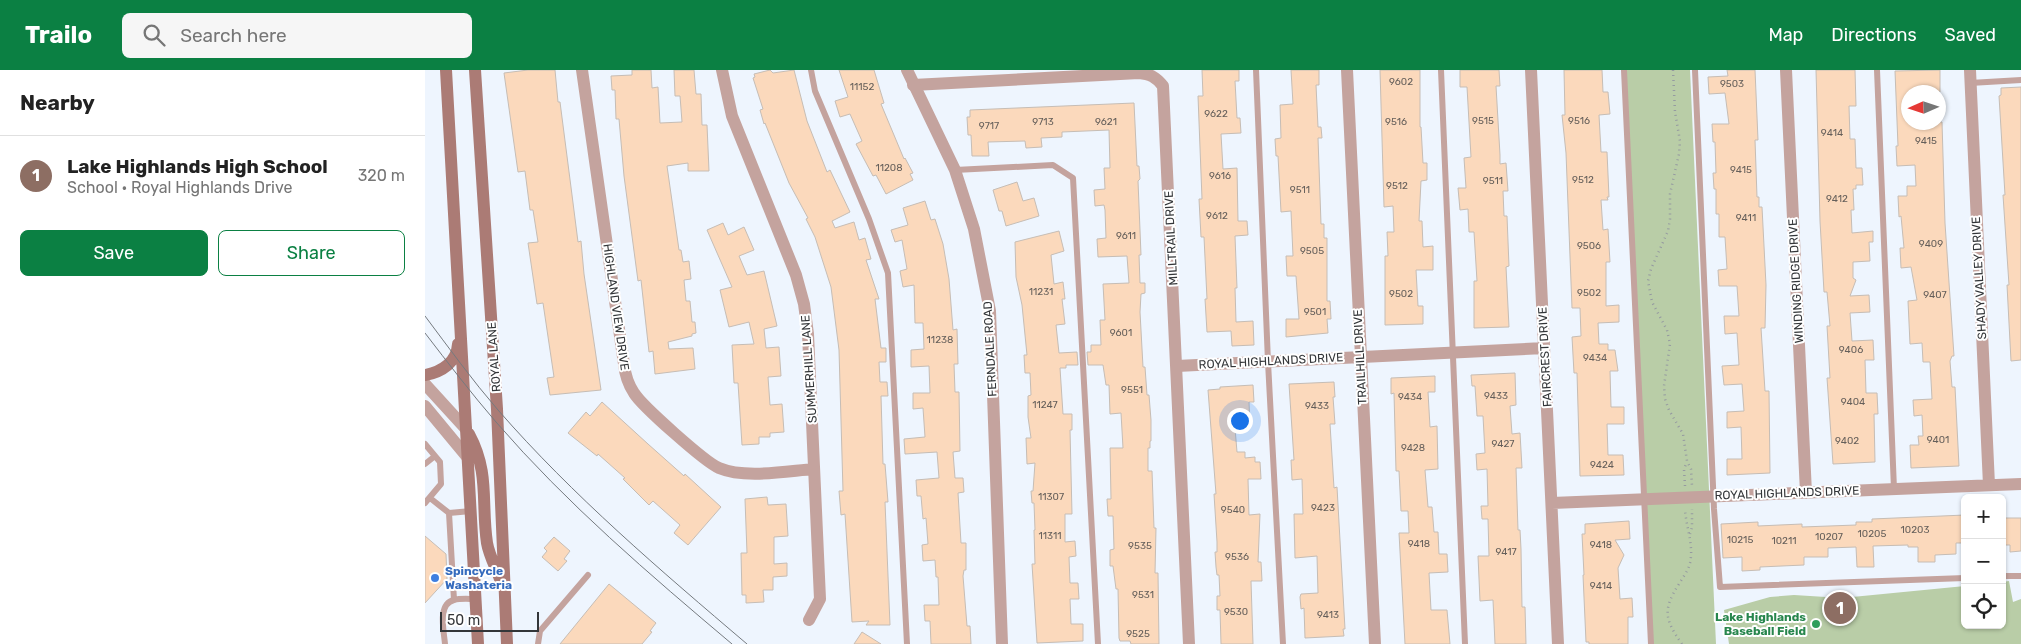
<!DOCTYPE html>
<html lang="en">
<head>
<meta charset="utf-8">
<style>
  body { margin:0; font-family:Rubik,sans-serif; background:#f6f6f6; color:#222 }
  .controls { position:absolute; right:15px; bottom:15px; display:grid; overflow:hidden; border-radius:8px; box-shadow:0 1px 4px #0004 }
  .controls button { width:45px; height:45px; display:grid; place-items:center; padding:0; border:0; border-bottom:1px solid #e0e0e0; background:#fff; color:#222; font:25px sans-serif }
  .compass { position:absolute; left:1476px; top:15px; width:45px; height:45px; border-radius:50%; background:#fff; box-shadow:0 1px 4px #0004; rotate:267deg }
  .scale { position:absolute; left:15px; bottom:12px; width:99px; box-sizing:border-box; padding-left:5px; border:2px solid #333639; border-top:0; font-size:14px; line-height:18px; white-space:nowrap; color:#333639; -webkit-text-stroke:4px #fff; paint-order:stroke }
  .you { position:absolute; left:814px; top:350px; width:18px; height:18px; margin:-12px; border:4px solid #fff; border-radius:50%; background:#1a73e8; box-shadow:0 0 0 8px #1a73e833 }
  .badge { display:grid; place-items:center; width:32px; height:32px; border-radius:50%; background:#0b8043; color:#fff; font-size:16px; font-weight:700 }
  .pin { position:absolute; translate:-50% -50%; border:2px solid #fff; box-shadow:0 1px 5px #0006 }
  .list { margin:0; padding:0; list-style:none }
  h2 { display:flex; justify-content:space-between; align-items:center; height:65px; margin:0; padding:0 20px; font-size:21px }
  h2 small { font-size:16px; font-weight:400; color:#767676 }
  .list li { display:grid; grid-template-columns:32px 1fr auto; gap:15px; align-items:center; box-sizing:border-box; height:80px; padding:0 20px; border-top:1px solid #e0e0e0 }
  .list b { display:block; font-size:19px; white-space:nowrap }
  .list p { margin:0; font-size:16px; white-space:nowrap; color:#767676 }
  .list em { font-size:16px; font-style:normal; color:#767676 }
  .actions { display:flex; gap:10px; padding:15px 20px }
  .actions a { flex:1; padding:11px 0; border:1px solid #0b8043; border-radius:8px; text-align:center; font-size:18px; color:#0b8043 }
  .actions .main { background:#0b8043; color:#fff }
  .icon { flex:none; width:28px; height:28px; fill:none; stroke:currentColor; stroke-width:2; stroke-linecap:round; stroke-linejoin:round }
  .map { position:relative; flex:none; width:1596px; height:574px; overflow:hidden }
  header { display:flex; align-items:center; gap:30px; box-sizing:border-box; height:70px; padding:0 25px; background:#0b8043; color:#fff }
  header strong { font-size:24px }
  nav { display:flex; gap:28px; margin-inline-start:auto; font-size:18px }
  .search { width:350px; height:45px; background:#f6f6f6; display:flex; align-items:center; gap:12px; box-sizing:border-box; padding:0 18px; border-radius:8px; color:#767676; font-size:19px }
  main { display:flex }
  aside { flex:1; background:#fff }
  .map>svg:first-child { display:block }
  .green { fill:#b9cda7 }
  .building { fill:#fbd9bc; stroke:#c6bdb5 }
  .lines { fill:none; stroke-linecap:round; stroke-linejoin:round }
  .path { stroke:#959aa0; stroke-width:2.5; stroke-dasharray:1 4; stroke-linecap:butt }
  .service { stroke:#c4a39e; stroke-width:6 }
  .minor { stroke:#c4a39e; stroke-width:12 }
  .tertiary { stroke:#c4a39e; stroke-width:12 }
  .secondary { stroke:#ab7b75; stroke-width:12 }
  .tram { stroke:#757a7f; stroke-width:1 }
  .shop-dot { fill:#3f7fe0; stroke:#fff; stroke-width:2 }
  .leisure-dot { fill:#2e9e5b; stroke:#fff; stroke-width:2 }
  .labels { text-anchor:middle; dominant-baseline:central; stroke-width:4; stroke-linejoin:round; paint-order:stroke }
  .number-label { font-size:10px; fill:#655f5a }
  .street-label { font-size:12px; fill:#333639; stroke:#fff }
  .shop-label { font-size:12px; font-weight:bold; fill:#366cbe; stroke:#fff; text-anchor:start }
  .leisure-label { font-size:12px; font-weight:bold; fill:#27864d; stroke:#fff; text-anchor:end }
</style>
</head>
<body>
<header>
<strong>Trailo</strong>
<div class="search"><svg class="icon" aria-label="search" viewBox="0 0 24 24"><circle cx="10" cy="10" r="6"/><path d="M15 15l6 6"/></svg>Search here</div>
<nav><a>Map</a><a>Directions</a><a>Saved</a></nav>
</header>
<main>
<aside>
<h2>Nearby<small></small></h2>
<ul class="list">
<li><span class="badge" style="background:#8d6e63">1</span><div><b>Lake Highlands High School</b><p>School · Royal Highlands Drive</p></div><em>320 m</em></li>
</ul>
<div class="actions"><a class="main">Save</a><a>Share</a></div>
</aside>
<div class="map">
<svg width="1596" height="574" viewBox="0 0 1596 574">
  <rect width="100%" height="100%" fill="#eef5fe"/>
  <path class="green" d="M1197 0H1265L1291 574H1225Z
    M1584 511 1588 532 1596 529V574H1304L1299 540 1345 527 1369 525 1417 528 1540 516V555H1577V512Z"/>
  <path class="building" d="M103 0H130L133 32H135L147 125 153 172 156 171 159 204 176 320 125 325 122 308 129 307 118 233 112 234 103 173 113 172 108 140H105L100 101 93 102 79 3Z
    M207 0H226L227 18 233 17 235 53 257 52 255 26H250L249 0H269L271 24H276L277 55H282L284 101H263V93L242 96 254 180H256L258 192 264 191 266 209 259 210 261 231H265L267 252H270L271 263 267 264V266L243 272 244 279 268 278 270 299 230 304 228 281 224 282 216 210 213 211 199 106 194 49H191L190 20H187L186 6 207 5Z
    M345 0 348 3 369 0 382 51 402 102 405 100 425 142 407 151 410 158 429 152 434 170 440 168 446 189 441 190 454 229H450L456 278H461V292H454L455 312H462L463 326H456L458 394H460L463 432H460L465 555H441L444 551 427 552 420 444 416 445 414 421H418L414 280 406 217 390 167 381 149 383 148 364 113 340 53 339 54 335 40 338 39 328 8 330 7 329 4Z
    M414 0H449L459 33 456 34 479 89 480 88 488 103 485 104 488 110 461 124 451 105 448 106 431 74 437 71 425 44 415 47 410 31 423 27Z
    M777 0H814V11H810L812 48H815L816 63 796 64 798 99 812 98 813 151H822L823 165 810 166 812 218H810L811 252 828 251 829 275 807 276 806 261 782 262 780 229H782L779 167H776L774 129H777L773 26H778Z
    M866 0H894V15H891L893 57H896L897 68H893L896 154H899V168H902V231H905L906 249H902L903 263 861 267V249H874L871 206H862L861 186H868L866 141 856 142 853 86H851L850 69 856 68 855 35 868 34Z
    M955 0H995V57H996L998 93H1002V110L996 111 994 151H997L998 177 1008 176V200H991L993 236H998V254L960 255V186H963L962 162H969L968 136 959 137Z
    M1035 0H1074L1075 16H1071L1075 85V94L1081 93 1083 121H1078L1079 146H1082L1084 196 1081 197 1084 257 1049 258V211H1052L1049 162H1044L1043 139 1035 140 1033 118H1041L1039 88 1046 87 1042 17H1035Z
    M1139 0H1177L1178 22H1183L1185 44 1174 45 1176 82H1182L1184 127H1182L1183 130H1176L1178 160 1183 159 1185 192H1181V236L1194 235V252L1173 253 1174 274H1183V280H1190L1193 301H1185L1186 337H1199V354H1182L1183 385H1198L1199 405 1155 406 1152 303H1149L1147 267 1156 266 1155 238H1147L1141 83 1137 45H1140Z
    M1302 0H1330L1333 70H1330L1332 127H1334V137H1337L1341 215 1340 258H1336L1340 321H1344L1345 403 1302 405V389H1317L1316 357 1302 358V342L1319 341 1317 314 1299 315 1297 296 1314 295 1312 263 1300 264 1299 246H1314L1312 216H1294L1293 200 1302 199 1300 167H1294V144H1291V119H1289L1288 103H1291L1290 72H1288L1287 54H1304L1300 23 1284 24 1283 7 1303 6Z
    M1391 0H1430L1431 36H1424L1425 69H1430L1431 98H1437L1438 115H1431V119H1428L1429 140H1426L1427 163 1448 161V172H1444L1445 191 1428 192V208L1431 210 1425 226 1444 225 1445 242 1425 243 1427 271 1448 270 1449 290H1440L1441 323H1452L1453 344H1449L1450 392 1408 394 1402 308H1405L1402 256H1405L1402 222H1399L1395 151Z
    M1515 0V22H1484V52H1517L1520 153 1529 286H1527L1525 291 1527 317H1530L1534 396 1486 398 1485 375H1494L1493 366H1498L1497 345 1489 346 1488 330 1507 329 1505 292H1498L1497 273 1485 274 1483 231 1492 230 1486 197 1476 198 1475 178H1479L1476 146 1474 147 1473 126H1482V116H1491L1490 95 1472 96 1471 76H1473L1470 1Z
    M1596 17V290L1586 291 1582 215H1584L1578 125H1580L1574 26 1576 25V18Z
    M709 33 712 96H714L715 109 713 111 716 185H714L715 213H720V223L716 224 715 242 718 297H720L722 325H724L726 350V371H725V378H723V401H727L729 458H731L730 503H733L734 574H706L705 571H695L694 568 693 519H691L688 496H685V480L689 479 688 446H683L682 429H686L685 378H698L696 343 685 344 684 315H681L678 295H663L662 282H666V275H676L675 250H680L678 214 704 213 702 186 673 187 672 169 681 168 680 140 679 135 670 136 669 120 680 119 679 98H685L684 60 637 62V67L616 68 617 77 601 78 600 71 563 72 564 86H547L546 65H543L542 47H545V40Z
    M592 112 598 131 609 128 614 146 581 156 577 141H574L568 120Z
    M500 131 506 150 510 149 518 174 524 209 528 260 532 259 533 294H529L530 322H534L535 381 528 382 530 408H538L539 422 533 423 536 473H541V500H539L538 506 542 556H545L546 574H506L505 551H500L499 535H514L513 507H511L510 490 498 491 497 475 503 474 501 448 498 449 496 426H492L491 410 514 408 512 382 480 384 479 369 500 367 498 338 488 339V323H505L504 296 486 297V280L499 279 498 253H490L489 215 478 217 475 201 482 199 477 170 470 172 466 160 483 155 478 138Z
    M298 153 303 165 319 157 329 180 314 186 322 205 339 201 352 256 339 259 341 278 354 277 356 306 343 307 345 335 357 334 359 362 345 363V367H334V374L317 375 313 313H309L307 275 329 274 324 252 304 257 295 220 307 217 282 160Z
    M634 161 639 181 626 185 629 214 638 212 640 229H637L640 254 631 255 634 283 652 282 653 295H641V298H635L638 344H647V360H645L647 444H640V472L650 471 651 486 644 487 645 513H653L654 529H645L646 554H658V571L612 573 607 494H610L609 460H610L609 433H607L606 421H608L610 393 602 394 601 368H606L603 347V326L606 325 605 303H600L599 285H602L597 235 591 207 590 172Z
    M1090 303 1091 335 1085 336 1087 364 1095 363 1097 398H1091L1093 460H1095L1096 479 1097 537H1100L1101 574H1070L1068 530 1055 531 1053 486H1064L1063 449H1057L1056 436H1063L1062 399 1052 400 1051 384 1060 383 1058 346H1052L1050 316H1047L1046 305Z
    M1010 306V322H1003L1005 357 1012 356 1013 399 1000 400 1003 437H1007L1009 462H1013L1014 484H1022L1023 502 1004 503 1006 540H1022L1025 574H980L974 463H984L983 441H976L974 401H971L969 323 966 324V308Z
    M909 312 910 327H908L910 354H905L909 418 912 417 920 559H918L919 566 880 568 879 538 876 539 875 527 876 524 893 523 892 486 870 488 869 444H878L877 409 867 410 866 390H869L864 314Z
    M828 315 829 332H824L825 357 810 358 812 382H820V388L830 387V392H835L836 409H823L824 445 835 444 833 492H836L837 511H826L828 574H796L795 540H792V526H795L794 505H792L791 497 790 482H792V472L789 424H791L783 320 795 319V317Z
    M177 332 223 374 259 406 260 404 296 437 263 475 249 463 255 455 228 431 224 435 198 409 200 408 173 384 172 386 143 363 161 342 165 346Z
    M342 427 343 435 361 434 363 466 349 467V494L362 493V506L348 507V520H338L339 532 321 533V525H317L316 483H322L320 429Z
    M1540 445V473H1531V484L1510 485V492H1493V477H1483V475L1448 476 1449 497H1432L1431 477 1403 478V487H1379V495L1335 497V500L1317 501V487L1298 488 1296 454 1333 452V456L1377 454V457L1431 455V452H1447V449Z
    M1577 448H1596V481L1585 482V475H1577Z
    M1204 451 1205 469 1190 470 1199 485 1193 498 1195 529 1207 528 1208 547H1203V574H1164V572H1161L1158 505H1159L1157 464H1160V454Z
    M0 466 21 484 22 509 0 533Z
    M129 467 145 481 139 489 142 491 133 501 117 487 122 481 119 478Z
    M184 514 231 553 225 561 227 562 217 574H135Z
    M437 562 456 574H429Z"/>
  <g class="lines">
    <path class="path" d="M1248 0 1250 42 1255 71 1254 84 1245 124V149L1243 161 1226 199 1223 211 1227 232 1242 260 1245 274 1239 316 1240 329 1244 340 1258 364 1262 391 1266 399 1267 416
      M1260 416 1259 399 1262 392
      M1265 464 1267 457V439
      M1257 574C1240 550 1237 540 1254 514 1258 507 1263 501 1265 493 1269 475 1261 457 1260 439"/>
    <path class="service" d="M386 0 390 21 444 149 463 203 482 574
      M831 0 843 292 858 574
      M1016 0 1040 574
      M1199 0 1226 574
      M1270 0 1289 439 1295 517 1540 508
      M1452 0 1469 419
      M1545 13 1596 10
      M530 100 628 95 648 108 673 574
      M0 374 15 392 16 414 0 433
      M0 394 10 386
      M5 428 24 443 46 441
      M24 443 29 530
      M1577 506H1596
      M20 574C19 561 12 534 29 530 36 528 44 529 50 529
      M113 574 115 561 163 505"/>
    <path class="minor" d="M157 0 199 294C200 304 203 314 209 323 217 336 280 392 294 398 320 409 362 401 389 399
      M297 0 307 46 371 205 379 234 383 264 395 529 384 550
      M922 0 950 574
      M1106 0 1133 574
      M1361 0 1381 423
      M1545 0 1564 415
      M488 15 714 3C725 4 731 7 738 16L764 574
      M752 296 1119 278
      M0 314 41 359
      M0 336 43 388
      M1127 433 1596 414"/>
    <path class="tertiary" d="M482 0 530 100 549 159 565 241 577 574"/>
    <path class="secondary" d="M21 0 53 574
      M50 0 72 339 82 574
      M0 305C17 302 32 292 33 274
      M44 364C65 403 56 433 62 473 64 485 71 498 75 509"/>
    <path class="tram" d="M0 246C24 278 47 310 73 340 148 426 235 500 322 574
      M0 263C23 293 46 323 71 352 142 434 224 504 307 574"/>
  </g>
  <circle class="shop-dot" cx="10" cy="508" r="5"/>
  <circle class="leisure-dot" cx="1391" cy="554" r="5"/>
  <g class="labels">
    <g class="number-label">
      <text x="976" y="12">9602</text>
      <text x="1307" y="14">9503</text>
      <text x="437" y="17">11152</text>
      <text x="791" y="44">9622</text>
      <text x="1058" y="51">9515</text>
      <text x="1154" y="51">9516</text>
      <text x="618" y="52">9713</text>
      <text x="681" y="52">9621</text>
      <text x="971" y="52">9516</text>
      <text x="564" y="56">9717</text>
      <text x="1407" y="63">9414</text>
      <text x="1501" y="71">9415</text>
      <text x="464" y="98">11208</text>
      <text x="1316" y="100">9415</text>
      <text x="795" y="106">9616</text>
      <text x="1158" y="110">9512</text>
      <text x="1068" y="111">9511</text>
      <text x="972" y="116">9512</text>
      <text x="875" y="120">9511</text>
      <text x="1412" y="129">9412</text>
      <text x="792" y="146">9612</text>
      <text x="1321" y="148">9411</text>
      <text x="701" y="166">9611</text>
      <text x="1506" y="174">9409</text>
      <text x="1164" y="176">9506</text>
      <text x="887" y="181">9505</text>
      <text x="616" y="222">11231</text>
      <text x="1164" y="223">9502</text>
      <text x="976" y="224">9502</text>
      <text x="1510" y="225">9407</text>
      <text x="890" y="242">9501</text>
      <text x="696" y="263">9601</text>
      <text x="515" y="270">11238</text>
      <text x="1426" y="280">9406</text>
      <text x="1170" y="288">9434</text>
      <text x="707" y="320">9551</text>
      <text x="1071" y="326">9433</text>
      <text x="985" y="327">9434</text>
      <text x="1428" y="332">9404</text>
      <text x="620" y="335">11247</text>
      <text x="892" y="336">9433</text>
      <text x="1513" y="370">9401</text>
      <text x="1422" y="371">9402</text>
      <text x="1078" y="374">9427</text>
      <text x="988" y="378">9428</text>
      <text x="1177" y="395">9424</text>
      <text x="626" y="427">11307</text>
      <text x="898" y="438">9423</text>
      <text x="808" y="440">9540</text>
      <text x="1490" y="460">10203</text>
      <text x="1447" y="464">10205</text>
      <text x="625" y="466">11311</text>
      <text x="1404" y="467">10207</text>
      <text x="1315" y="470">10215</text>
      <text x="1359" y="471">10211</text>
      <text x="994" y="474">9418</text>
      <text x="1176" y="475">9418</text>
      <text x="715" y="476">9535</text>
      <text x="1081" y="482">9417</text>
      <text x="812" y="487">9536</text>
      <text x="1176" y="516">9414</text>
      <text x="718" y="525">9531</text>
      <text x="811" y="542">9530</text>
      <text x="903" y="545">9413</text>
      <text x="713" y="564">9525</text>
    </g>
    <g class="street-label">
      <text transform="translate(746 168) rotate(-93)">MILLTRAIL DRIVE</text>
      <text transform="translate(1554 208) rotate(-93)">SHADY VALLEY DRIVE</text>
      <text transform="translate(1371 211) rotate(-93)">WINDING RIDGE DRIVE</text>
      <text transform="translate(191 237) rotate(82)">HIGHLAND VIEW DRIVE</text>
      <text transform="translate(565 279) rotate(-93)">FERNDALE ROAD</text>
      <text transform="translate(69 287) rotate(-94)">ROYAL LANE</text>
      <text transform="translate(935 287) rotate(-93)">TRAILHILL DRIVE</text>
      <text transform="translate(1120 287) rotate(-93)">FAIRCREST DRIVE</text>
      <text transform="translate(846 291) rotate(-3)">ROYAL HIGHLANDS DRIVE</text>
      <text transform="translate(384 299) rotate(-94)">SUMMERHILL LANE</text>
      <text transform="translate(1362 423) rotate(-2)">ROYAL HIGHLANDS DRIVE</text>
    </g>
    <g class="shop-label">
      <text x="20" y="501">Spincycle<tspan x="20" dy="14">Washateria</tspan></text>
    </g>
    <g class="leisure-label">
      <text x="1381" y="547">Lake Highlands<tspan x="1381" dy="14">Baseball Field</tspan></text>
    </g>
  </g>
</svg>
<div class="controls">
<button>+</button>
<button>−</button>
<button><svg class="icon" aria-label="locate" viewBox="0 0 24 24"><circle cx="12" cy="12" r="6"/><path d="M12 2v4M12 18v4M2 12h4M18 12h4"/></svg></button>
</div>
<svg class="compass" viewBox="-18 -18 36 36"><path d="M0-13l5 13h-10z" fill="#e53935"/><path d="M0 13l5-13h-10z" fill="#767676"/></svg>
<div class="scale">50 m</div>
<div class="you"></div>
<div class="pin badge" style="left:1415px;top:538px;background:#8d6e63">1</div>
</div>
</main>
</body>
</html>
